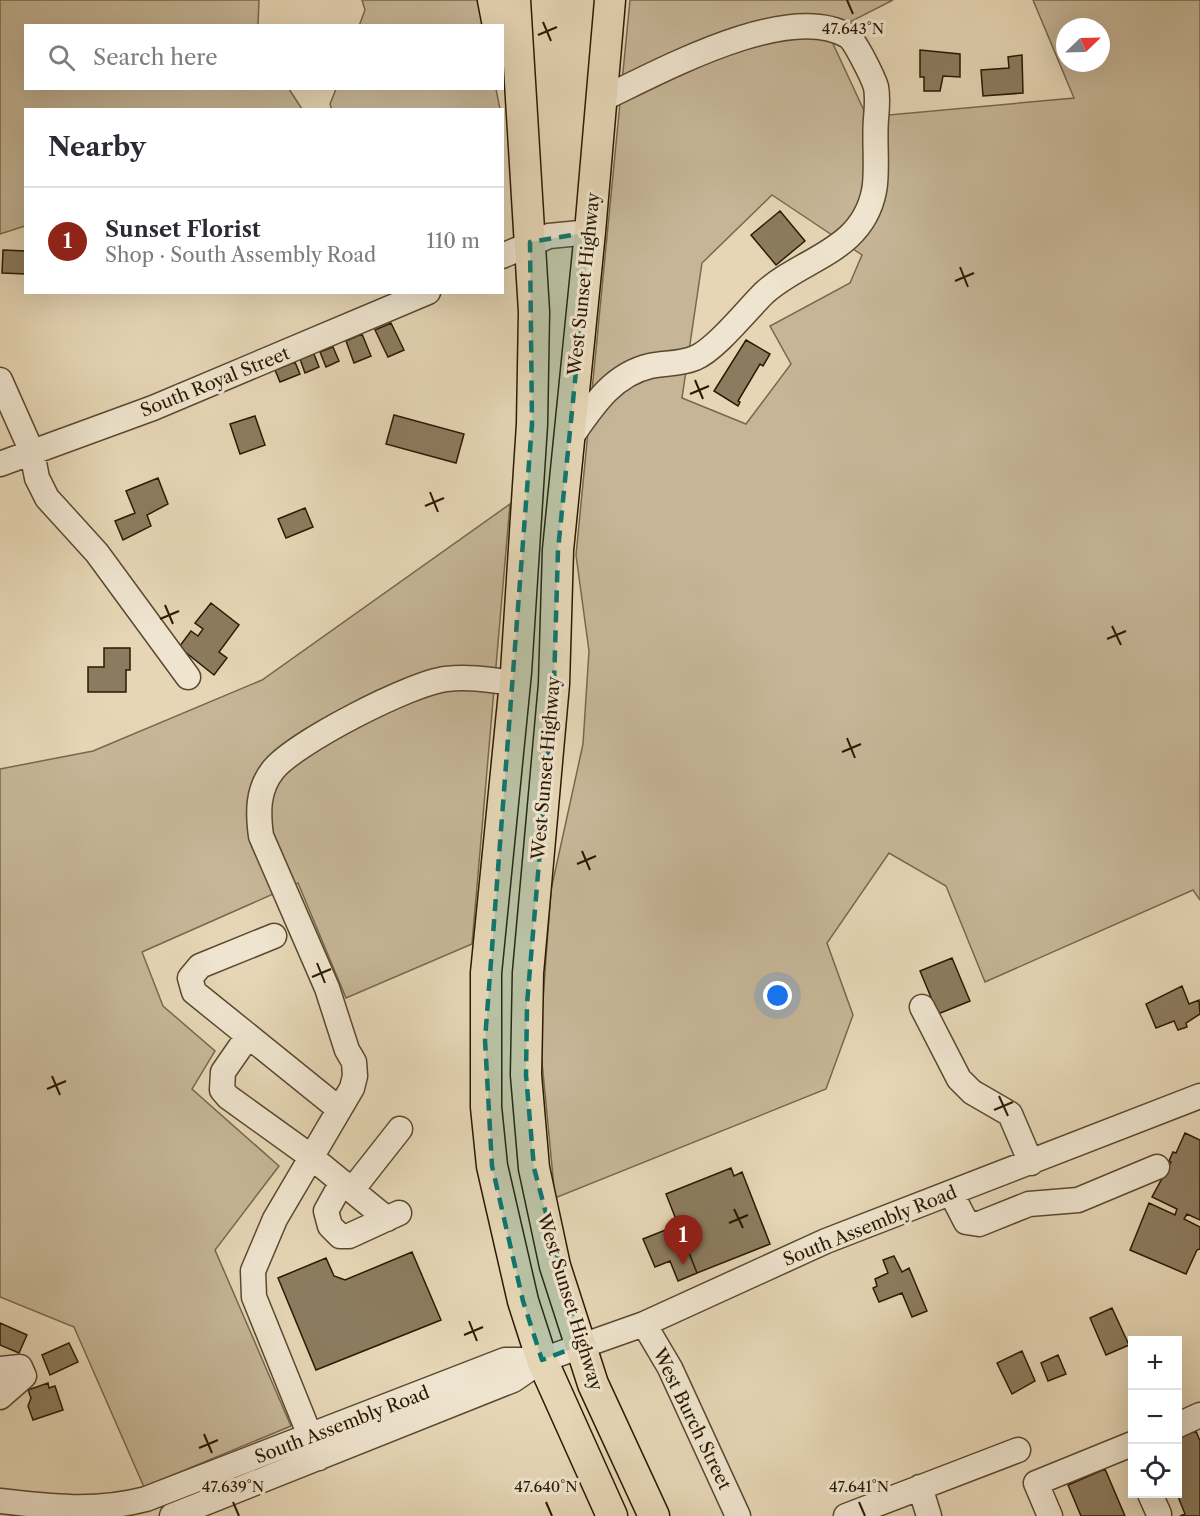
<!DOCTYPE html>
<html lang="en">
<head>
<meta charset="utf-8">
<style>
  body { margin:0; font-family:"Libre Caslon Text",serif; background:#f2f2f3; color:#2b2b33 }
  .controls { position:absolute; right:18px; bottom:18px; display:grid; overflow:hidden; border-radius:0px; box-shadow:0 6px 24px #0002 }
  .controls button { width:54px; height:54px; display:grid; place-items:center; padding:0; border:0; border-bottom:2px solid #e1e1e2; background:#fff; color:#2b2b33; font:30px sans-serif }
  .compass { position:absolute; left:1056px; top:18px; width:54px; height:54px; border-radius:50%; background:#fff; box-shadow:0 6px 24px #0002; rotate:67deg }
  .you { position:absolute; left:778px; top:996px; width:21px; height:21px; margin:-15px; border:4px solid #fff; border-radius:50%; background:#1a73e8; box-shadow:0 0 0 9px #1a73e833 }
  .badge { display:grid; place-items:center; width:39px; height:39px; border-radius:50%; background:#8f2418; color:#fff; font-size:20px; font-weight:700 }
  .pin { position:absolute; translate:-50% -50px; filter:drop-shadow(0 2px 3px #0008) }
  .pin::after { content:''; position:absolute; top:32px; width:21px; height:18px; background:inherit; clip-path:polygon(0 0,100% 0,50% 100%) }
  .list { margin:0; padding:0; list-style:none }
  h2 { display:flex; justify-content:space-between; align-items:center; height:78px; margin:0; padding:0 24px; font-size:26px }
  h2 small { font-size:20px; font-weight:400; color:#7c7c81 }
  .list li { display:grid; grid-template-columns:39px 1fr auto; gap:18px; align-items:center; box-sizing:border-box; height:108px; padding:0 24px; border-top:2px solid #e1e1e2 }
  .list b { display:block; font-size:22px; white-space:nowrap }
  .list p { margin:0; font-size:20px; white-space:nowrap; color:#7c7c81 }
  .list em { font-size:20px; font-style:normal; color:#7c7c81 }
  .icon { flex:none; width:33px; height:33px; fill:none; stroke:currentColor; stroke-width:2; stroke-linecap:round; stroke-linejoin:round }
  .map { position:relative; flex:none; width:1200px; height:1516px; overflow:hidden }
  .search { position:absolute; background:#fff; box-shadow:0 6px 24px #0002; left:24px; top:24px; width:480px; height:66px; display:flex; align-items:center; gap:15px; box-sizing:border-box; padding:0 21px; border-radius:0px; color:#7c7c81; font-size:22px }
  .panel { position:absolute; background:#fff; box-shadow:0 6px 24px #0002; left:24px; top:108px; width:480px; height:186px; border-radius:0px }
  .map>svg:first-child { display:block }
  .green { fill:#c6b697; stroke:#78684c; stroke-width:1.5; fill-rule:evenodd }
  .building { fill:#8c7c5f; stroke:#2b1a02; stroke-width:1.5 }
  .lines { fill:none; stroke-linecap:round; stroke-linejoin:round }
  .minor-casing { stroke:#5a492f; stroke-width:27 }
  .major-casing { stroke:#2b1a02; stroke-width:33 }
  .minor { stroke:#efe4cf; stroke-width:24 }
  .major { stroke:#e6d6b5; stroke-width:30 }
  .marked { fill:#0f766e; fill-opacity:0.2; stroke:#0f766e; stroke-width:4.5; stroke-dasharray:12 8; stroke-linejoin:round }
  .ticks { fill:none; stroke:#2b1a02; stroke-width:2 }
  .labels { text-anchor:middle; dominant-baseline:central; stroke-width:6; stroke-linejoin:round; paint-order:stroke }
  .street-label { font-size:18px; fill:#2b1a02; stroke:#efe4cf }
  .ticks-label { font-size:15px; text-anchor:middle; fill:#2b1a02; stroke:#efe4cf; stroke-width:6; stroke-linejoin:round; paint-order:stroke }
</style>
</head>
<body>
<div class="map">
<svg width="1200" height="1516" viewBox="0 0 1200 1516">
  <rect width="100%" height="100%" fill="#e6d6b5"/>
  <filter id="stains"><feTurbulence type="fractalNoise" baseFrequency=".00333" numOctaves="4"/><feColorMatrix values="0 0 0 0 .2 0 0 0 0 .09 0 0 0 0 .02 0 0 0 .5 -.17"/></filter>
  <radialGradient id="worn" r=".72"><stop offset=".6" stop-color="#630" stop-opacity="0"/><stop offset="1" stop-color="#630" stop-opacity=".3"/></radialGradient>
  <path class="green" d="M0 0H259L258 25 26 26V88L289 89 302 109 26 110 25 226 0 234Z
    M362 0H480L484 26H359L365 10Z
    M630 0H893L828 33 867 117 1074 98 1033 0H1200V900L1193 890 985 982 946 886 889 853 827 943 853 1015 826 1089 555 1198 540 1041 551 890 583 744 589 651 576 555ZM1065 27H1101V63H1065ZM772 195 862 255 850 283 770 326 791 364 746 424 682 398 702 263Z
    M496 89 500 109 332 110 330 104 336 89Z
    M510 504 472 944 346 998 298 883 142 952 163 1006 215 1051 192 1089 279 1166 215 1250 291 1426 144 1487 74 1327 0 1297V769L93 751 262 680Z"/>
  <path class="building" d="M920 50 960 54V77L943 76 940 91H924V77H920Z
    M1022 55 1023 93 983 96 981 70 1009 68 1008 57Z
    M780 211 805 241 776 265 751 235Z
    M3 250 26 251V274L2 273Z
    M391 323 404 350 388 357 375 330Z
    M362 334 371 356 354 363 346 341Z
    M746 340 770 354 763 366 760 364 738 401 740 402 738 406 714 391Z
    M333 347 339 361 326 367 320 352Z
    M314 354 319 367 305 373 300 359Z
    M295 362 300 374 280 382 275 370Z
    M394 415 464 434 456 463 386 444Z
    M255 416 265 445 240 454 230 424Z
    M158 478 168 504 147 515 151 526 123 540 115 521 135 513 126 491Z
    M305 508 313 527 286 538 278 519Z
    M211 603 239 625 219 652 227 658 214 675 179 647 191 631 198 636 203 629 195 623Z
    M104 648H130V670H126V692H88V667H104Z
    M952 958 970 1001 938 1014 920 971Z
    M1182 986 1189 1004 1199 1000 1200 1014 1186 1023 1187 1027 1178 1030 1174 1021 1156 1028 1146 1004Z
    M1185 1133 1200 1140V1220L1187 1214 1184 1219 1200 1227V1249L1197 1250 1186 1274 1130 1250 1149 1203 1175 1215 1177 1209 1152 1197 1171 1162 1169 1161 1173 1152 1176 1153Z
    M731 1168 734 1176 742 1172 770 1244 697 1273 666 1194Z
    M678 1225 697 1273 678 1281 670 1261 655 1267 643 1239Z
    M412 1252 441 1320 316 1370 278 1278 326 1258 334 1276 345 1280Z
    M894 1256 902 1272 909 1268 927 1311 912 1317 902 1293 879 1302 873 1288 877 1286 875 1279 888 1273 883 1260Z
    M1112 1308 1129 1345 1106 1355 1090 1318Z
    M0 1323 27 1335 19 1353 0 1345Z
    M69 1343 78 1362 50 1375 42 1355Z
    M1022 1351 1035 1381 1012 1394 997 1363Z
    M1058 1355 1066 1374 1048 1381 1041 1363Z
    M48 1383 49 1388 55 1386 63 1410 33 1420 28 1406 31 1398 28 1390Z
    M1196 1431 1200 1441V1516H1180L1185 1514 1177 1494 1178 1438Z
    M1105 1469 1125 1516H1081L1068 1485Z"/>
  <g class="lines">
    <defs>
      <path id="minor" d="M502 256 549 236 590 232
        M0 380 32 452 37 478 47 498 97 553 188 677
        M569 440C591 409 611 375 650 366 665 363 681 364 695 358 715 350 747 310 764 293 802 258 862 252 874 191 878 173 874 141 876 119 877 108 878 98 876 87 873 77 855 41 848 36 787 0 658 73 600 100
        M0 464 153 408 428 292
        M274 936 200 966 190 978 194 992 339 1109
        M922 1007 959 1079 972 1092 1010 1114 1031 1163
        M248 1036 223 1072 222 1090 228 1097 310 1156 387 1219
        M342 1182 326 1211 330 1226 340 1236H349L399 1213
        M352 1190 400 1129
        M951 1193 966 1222 979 1224 1029 1204 1078 1200 1157 1167
        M644 1324 670 1368 738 1516
        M0 1369 20 1367 24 1376 0 1397
        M1178 1425 1200 1415
        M319 1458 254 1297 253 1271 275 1219 352 1088 355 1076 354 1062 347 1050 327 988 261 836C258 813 257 790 273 770 294 743 411 683 446 679 469 676 492 680 515 683
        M920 1487 929 1516
        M1150 1494 1159 1514
        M0 1501C50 1507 96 1512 146 1499L505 1360H542
        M172 1516 513 1380 542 1360 644 1324 826 1241 1200 1096
        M846 1516 1018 1450
        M1050 1516 1036 1483 1132 1444"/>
      <path id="major" d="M493 0 498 26
        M515 0 534 312 532 424 516 672 486 973V1107L492 1166 523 1301 542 1360 612 1516
        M610 0 590 232 558 550 554 684 528 973 526 1075 534 1168 555 1266 593 1384 654 1516"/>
    </defs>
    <use href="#minor" class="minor-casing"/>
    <use href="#major" class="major-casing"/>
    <use href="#minor" class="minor"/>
    <use href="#major" class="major"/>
  </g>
  <path class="marked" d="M590 232 558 550 554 684 527 1004 526 1075 534 1168 581 1345 542 1360 523 1301 492 1166 485 1040 532 424 530 242Z"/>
  <path class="ticks" d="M847 0 853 14M543 22 551 41M538 35 557 27M960 267 968 287M955 281 974 273M695 380 703 399M690 394 709 386M430 492 438 512M425 506 444 498M165 605 173 624M160 619 179 611M1112 626 1121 645M1107 639 1126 631M847 738 855 758M842 752 861 744M582 851 590 870M577 864 596 856M317 963 325 983M312 977 331 969M52 1076 60 1095M47 1089 66 1081M999 1096 1008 1116M994 1110 1013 1102M734 1209 743 1228M729 1223 748 1215M469 1321 477 1341M464 1335 483 1327M204 1434 212 1453M199 1448 218 1440M233 1502 239 1516M546 1502 552 1516M859 1502 865 1516"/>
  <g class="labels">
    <g class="street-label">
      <text transform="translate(584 284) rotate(-84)">West Sunset Highway</text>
      <text transform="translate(215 382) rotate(-22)">South Royal Street</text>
      <text transform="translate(546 768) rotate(-85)">West Sunset Highway</text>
      <text transform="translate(870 1226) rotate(-22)">South Assembly Road</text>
      <text transform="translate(570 1302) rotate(73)">West Sunset Highway</text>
      <text transform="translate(692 1419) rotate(64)">West Burch Street</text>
      <text transform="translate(342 1425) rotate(-21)">South Assembly Road</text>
    </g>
  </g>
  <g class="ticks-label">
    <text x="853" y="34">47.643°N</text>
    <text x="233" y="1492">47.639°N</text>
    <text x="546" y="1492">47.640°N</text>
    <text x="859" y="1492">47.641°N</text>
  </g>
  <rect width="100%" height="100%" filter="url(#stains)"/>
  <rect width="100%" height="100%" fill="url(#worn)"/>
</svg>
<div class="controls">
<button>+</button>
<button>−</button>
<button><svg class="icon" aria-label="locate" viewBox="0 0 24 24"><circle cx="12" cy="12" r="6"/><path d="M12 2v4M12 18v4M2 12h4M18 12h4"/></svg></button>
</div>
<svg class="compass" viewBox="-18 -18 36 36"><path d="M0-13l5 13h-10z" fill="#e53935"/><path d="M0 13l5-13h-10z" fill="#7c7c81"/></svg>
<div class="you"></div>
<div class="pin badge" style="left:683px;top:1265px">1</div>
<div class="search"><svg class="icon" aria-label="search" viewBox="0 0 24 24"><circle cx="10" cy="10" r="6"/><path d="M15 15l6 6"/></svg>Search here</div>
<section class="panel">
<h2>Nearby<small></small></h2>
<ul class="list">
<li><span class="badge">1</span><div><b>Sunset Florist</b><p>Shop · South Assembly Road</p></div><em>110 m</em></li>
</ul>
</section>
</div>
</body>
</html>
